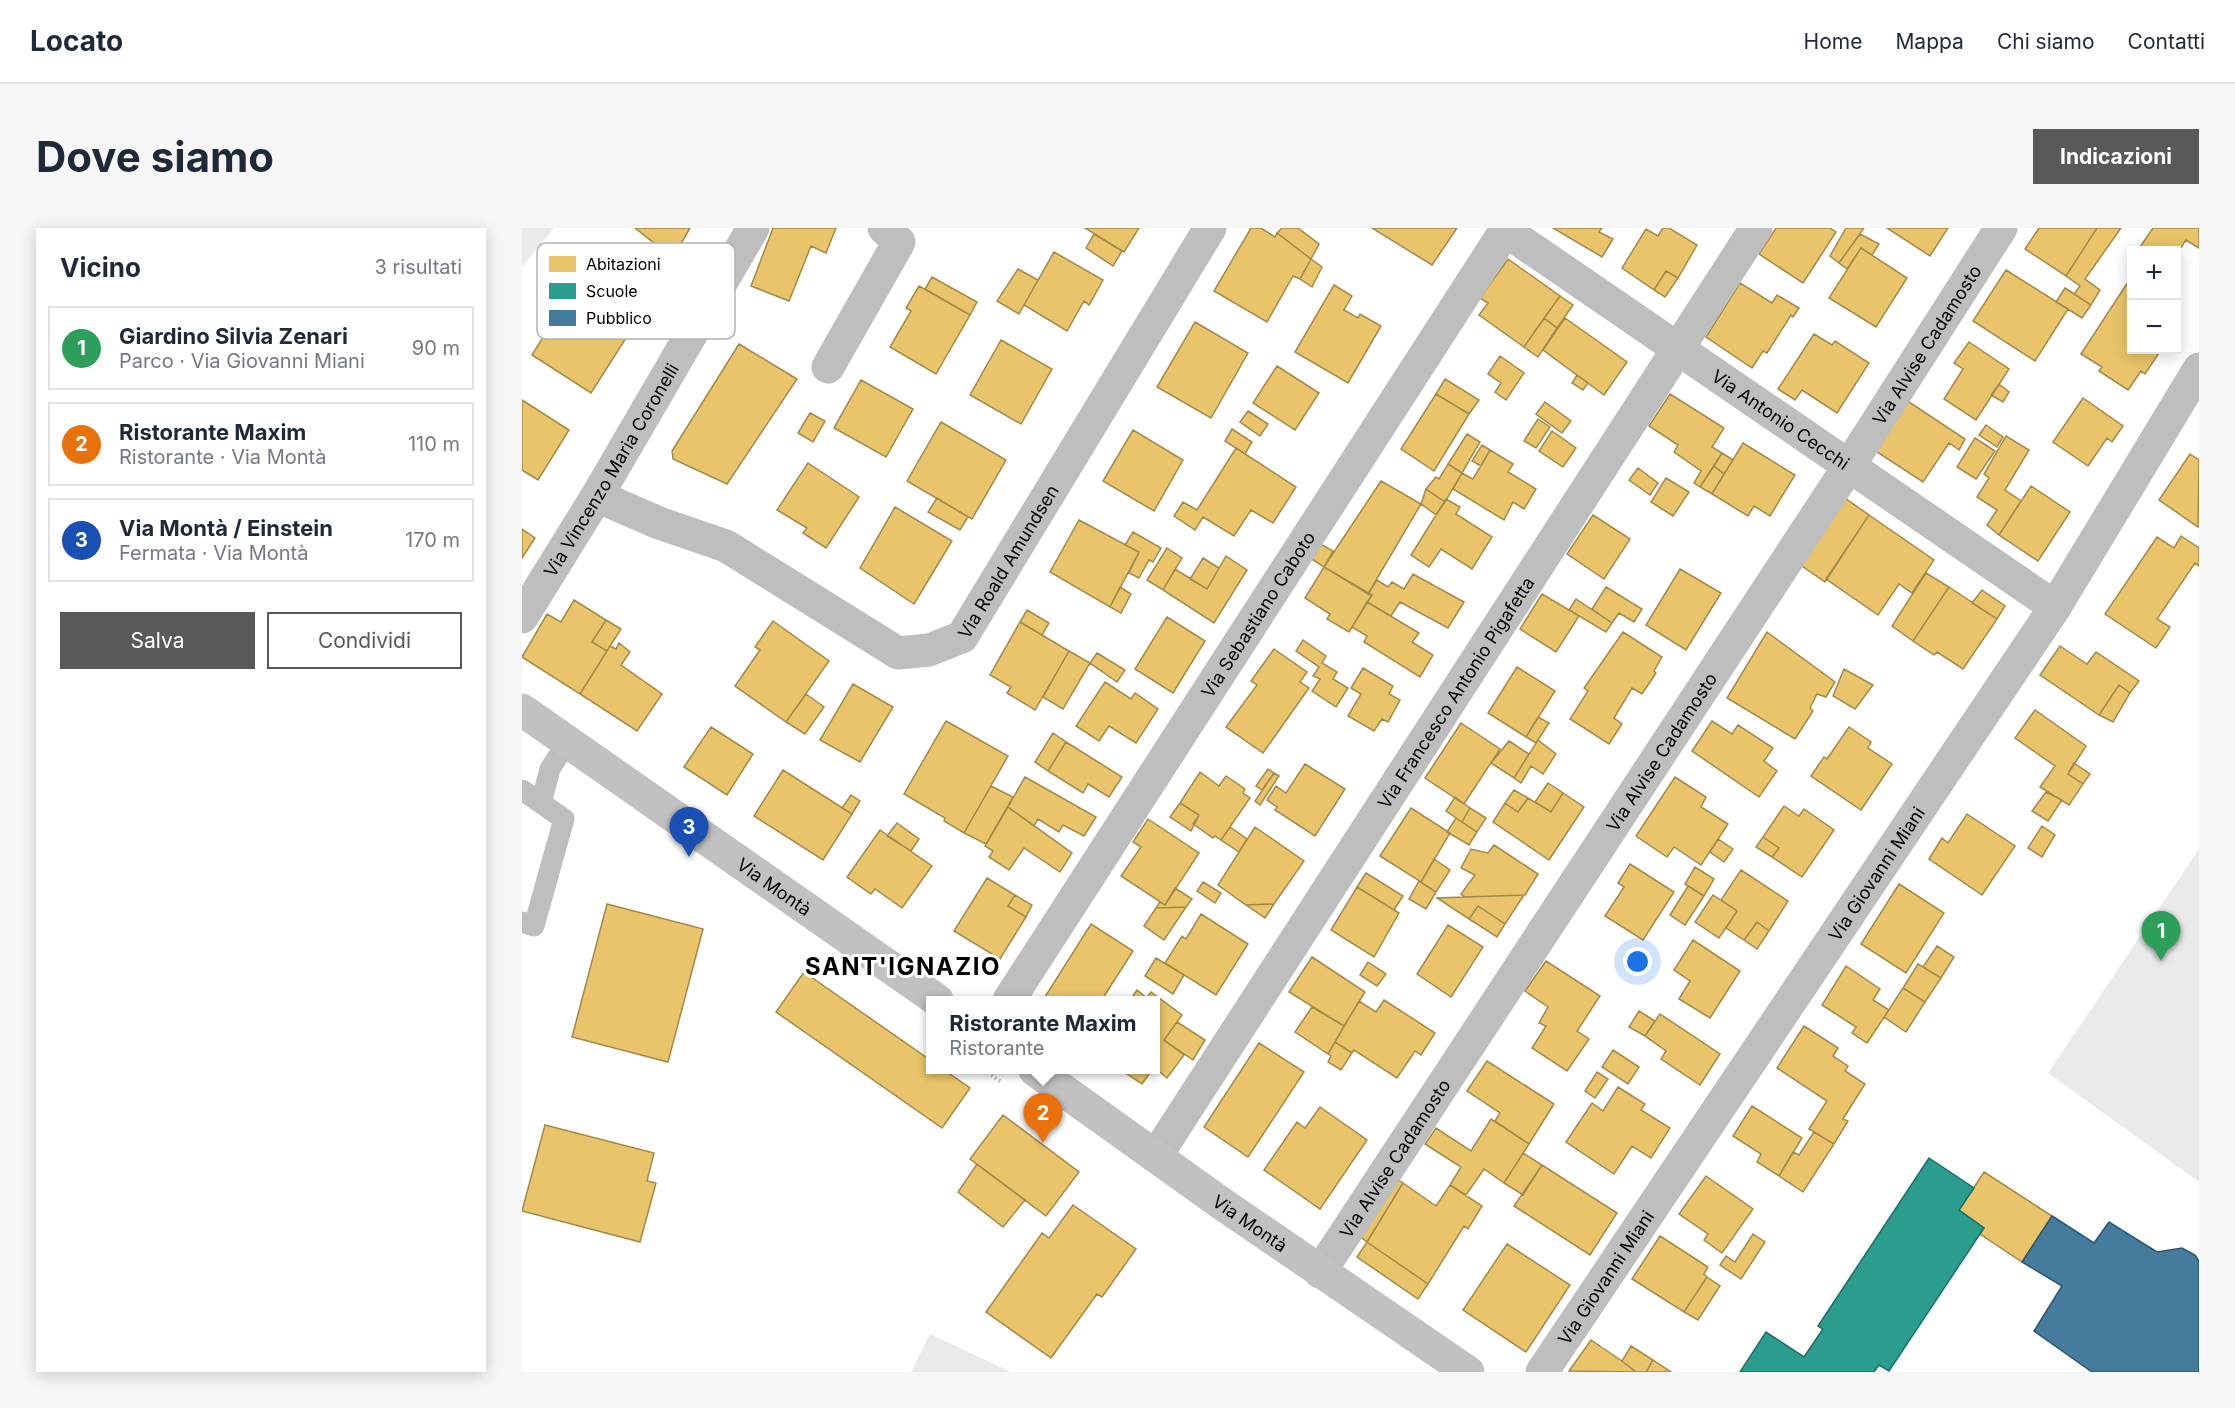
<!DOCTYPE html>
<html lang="it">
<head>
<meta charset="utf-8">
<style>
  body { margin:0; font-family:Inter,sans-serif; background:#f6f6f7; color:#1f2937 }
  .controls { position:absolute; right:18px; top:18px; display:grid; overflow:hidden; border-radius:0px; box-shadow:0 3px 15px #0003 }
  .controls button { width:54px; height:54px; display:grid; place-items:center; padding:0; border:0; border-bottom:2px solid #e0e1e3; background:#fff; color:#1f2937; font:30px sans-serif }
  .you { position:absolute; left:1116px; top:734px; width:21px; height:21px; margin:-15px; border:4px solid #fff; border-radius:50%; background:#1a73e8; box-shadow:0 0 0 9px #1a73e833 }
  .badge { display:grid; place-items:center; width:39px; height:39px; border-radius:50%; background:#595959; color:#fff; font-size:20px; font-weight:700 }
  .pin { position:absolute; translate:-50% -50px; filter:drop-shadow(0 2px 3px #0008) }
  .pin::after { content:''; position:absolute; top:32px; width:21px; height:18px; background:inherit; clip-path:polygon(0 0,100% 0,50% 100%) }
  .popup { position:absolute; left:404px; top:768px; width:234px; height:78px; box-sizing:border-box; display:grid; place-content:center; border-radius:0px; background:#fff; filter:drop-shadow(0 2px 4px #0005); font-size:20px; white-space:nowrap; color:#747a83 }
  .popup b { font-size:22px; color:#1f2937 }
  .popup::after { content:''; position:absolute; left:50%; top:100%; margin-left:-12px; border:12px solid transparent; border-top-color:#fff }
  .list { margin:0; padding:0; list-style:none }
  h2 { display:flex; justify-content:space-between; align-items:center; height:78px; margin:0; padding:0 24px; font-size:26px }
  h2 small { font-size:20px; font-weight:400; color:#747a83 }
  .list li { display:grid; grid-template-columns:39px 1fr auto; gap:18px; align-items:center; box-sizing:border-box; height:84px; margin:0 12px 12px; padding:0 12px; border:2px solid #e0e1e3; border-radius:0px }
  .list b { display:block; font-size:22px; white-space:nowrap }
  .list p { margin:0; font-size:20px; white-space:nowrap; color:#747a83 }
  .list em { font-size:20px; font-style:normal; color:#747a83 }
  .actions { display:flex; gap:12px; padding:18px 24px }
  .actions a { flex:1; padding:14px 0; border:2px solid #595959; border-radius:0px; text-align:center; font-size:21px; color:#595959 }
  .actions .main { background:#595959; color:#fff }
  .map { position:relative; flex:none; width:1677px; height:1144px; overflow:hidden; border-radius:0px }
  header { display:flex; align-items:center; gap:36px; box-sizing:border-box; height:84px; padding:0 30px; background:#fff; border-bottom:2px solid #e0e1e3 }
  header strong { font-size:28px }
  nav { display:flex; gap:33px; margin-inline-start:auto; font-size:21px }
  .intro { display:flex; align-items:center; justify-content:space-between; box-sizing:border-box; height:144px; padding:0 36px }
  h1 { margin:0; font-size:42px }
  .button { padding:15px 27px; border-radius:0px; background:#595959; color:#fff; font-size:21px; font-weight:700 }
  main { display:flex; gap:36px; padding:0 36px }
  aside { flex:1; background:#fff; border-radius:0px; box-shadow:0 3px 15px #0003 }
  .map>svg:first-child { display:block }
  .green { fill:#eaeaea }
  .homes { fill:#e9c46a; stroke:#a3894a; stroke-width:1.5 }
  .schools { fill:#2a9d8f; stroke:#1d6e64; stroke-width:1.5 }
  .public { fill:#457b9d; stroke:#30566e; stroke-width:1.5 }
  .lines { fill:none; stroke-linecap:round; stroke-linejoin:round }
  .path { stroke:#b8b8b8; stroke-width:4; stroke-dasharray:1.5 3; stroke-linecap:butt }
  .service { stroke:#bebebe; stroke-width:21 }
  .minor { stroke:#bebebe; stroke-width:33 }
  .secondary { stroke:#c1c1c1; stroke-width:33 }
  .labels { text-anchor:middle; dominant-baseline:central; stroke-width:6; stroke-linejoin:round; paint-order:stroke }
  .street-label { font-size:18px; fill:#000; stroke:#fff }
  .district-label { font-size:24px; font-weight:bold; letter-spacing:1.5px; fill:#000; stroke:#fff }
  .key { fill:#fff; stroke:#b2b2b2; stroke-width:1.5 }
  .key-label { font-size:16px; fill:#000 }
</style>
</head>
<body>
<header>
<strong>Locato</strong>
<nav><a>Home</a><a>Mappa</a><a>Chi siamo</a><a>Contatti</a></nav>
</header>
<div class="intro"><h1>Dove siamo</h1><a class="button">Indicazioni</a></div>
<main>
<aside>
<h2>Vicino<small>3 risultati</small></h2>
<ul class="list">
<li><span class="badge" style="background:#2e9e5b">1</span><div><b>Giardino Silvia Zenari</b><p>Parco · Via Giovanni Miani</p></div><em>90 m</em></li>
<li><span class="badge" style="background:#e8710a">2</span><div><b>Ristorante Maxim</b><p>Ristorante · Via Montà</p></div><em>110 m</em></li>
<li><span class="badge" style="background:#1a4fb4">3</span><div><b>Via Montà / Einstein</b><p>Fermata · Via Montà</p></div><em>170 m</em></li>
</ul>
<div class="actions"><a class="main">Salva</a><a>Condividi</a></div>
</aside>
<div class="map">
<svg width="1677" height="1144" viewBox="0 0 1677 1144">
  <rect width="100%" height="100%" fill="#fff"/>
  <path class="green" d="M0 0H32L0 39Z
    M1677 621V954L1526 845Z
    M408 1106 489 1144H389Z"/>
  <path class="homes" d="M113 0H168L151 30Z
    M251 0H314L304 25 289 18 267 73 229 58Z
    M563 0H617L602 24Z
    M729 0H739L753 9 755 5 789 31 778 51 771 48 745 94 692 63Z
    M760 0H776L797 16 789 31 755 5Z
    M850 0H935L910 37Z
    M1031 0H1080L1077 4 1091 11 1080 29Z
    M1141 0H1147L1175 17 1156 50 1144 43 1132 62 1100 40 1124 1 1136 8Z
    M1254 0H1308L1314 4 1281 55 1237 26Z
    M1324 0H1342L1317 35 1308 28Z
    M1365 0H1426L1408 28Z
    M1517 0H1575L1544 48 1503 21Z
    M1575 0H1599L1563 51 1578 62 1569 77 1552 66 1558 58 1544 48Z
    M1631 0H1677V20L1664 12 1654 27V22H1616Z
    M572 6 600 23 591 38 564 20Z
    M1338 6 1357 16 1350 27 1339 20 1325 41 1317 35Z
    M1339 20 1385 50 1354 99 1307 70Z
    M532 24 581 52 567 77 562 73 545 103 502 77Z
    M789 31 800 39 790 59 778 51Z
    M986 31 1038 68 1002 119 957 87 966 75 958 70Z
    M496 41 516 52 497 86 475 73Z
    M1484 42 1546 81 1513 133 1451 93Z
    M1144 43 1156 50 1143 69 1132 62Z
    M59 47 120 85 69 165 10 127Z
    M410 49 455 74 448 87 403 61Z
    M1606 54 1610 56V122H1639L1623 146 1619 143 1606 162 1577 143 1580 139 1559 126Z
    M1218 55 1250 75 1255 67 1277 80 1271 89 1269 87 1245 125 1241 123 1230 140 1184 109Z
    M812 57 830 68 822 82 836 90 838 86 859 98 826 155 773 124Z
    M397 58 448 87 414 146 368 119 389 83 384 80Z
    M1543 60 1569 77 1560 90 1534 74Z
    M1038 68 1051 77 1035 100 1022 90Z
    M1022 90 1035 100 1016 129 1002 119Z
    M1043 90 1105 134 1082 167 1021 122Z
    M673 94 726 125 689 190 635 159Z
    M1292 106 1310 117 1313 113 1347 135 1315 185 1280 162 1273 172 1256 161Z
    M479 112 530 141 499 196 448 167Z
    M1447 114 1487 141 1454 192 1422 171 1441 141 1432 135Z
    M217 116 275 151 205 256 151 231 150 223Z
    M978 128 1002 145 984 172 973 164 979 155 966 146Z
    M755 138 797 165 773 202 731 175Z
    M1055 147 1066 155 1061 162 1050 155Z
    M923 151 957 172 947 186 914 166Z
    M339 152 391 181 364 229 312 200Z
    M1477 156 1487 164 1481 174 1469 167Z
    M914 166 947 186 912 243 879 221Z
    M1148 166 1202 200 1190 219 1200 225 1178 259 1172 255 1179 243 1152 224 1156 217 1127 198Z
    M1561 170 1601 198 1590 214 1585 210 1566 238 1531 214Z
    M0 172 47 202 16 252 0 242Z
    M1384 172 1443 211 1437 222 1427 215 1401 254 1352 222Z
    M1023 174 1049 193 1040 205 1014 186Z
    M726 183 746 196 738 208 718 194Z
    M288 185 303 193 291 214 276 205Z
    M1016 191 1028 199 1014 220 1002 213Z
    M419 194 484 232 450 291 385 253Z
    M1464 197 1481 209 1475 219 1457 207Z
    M710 201 730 214 723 226 703 213Z
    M611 202 661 232 632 283 581 253Z
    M1030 203 1054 220 1041 239 1017 223Z
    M945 206 958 214 940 245 926 236Z
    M1484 208 1507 222 1483 262 1499 273 1477 307 1465 297 1475 282 1455 269 1467 250 1462 246Z
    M1453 210 1473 223 1454 251 1435 239Z
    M1221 215 1273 247 1248 288 1232 278 1226 288 1190 266Z
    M960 217 968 222 959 238 950 233Z
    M714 220 774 259 751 295 729 282 712 308 681 289 673 302 652 288 661 274 675 282Z
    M968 222 991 236 986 244 1014 261 1002 281 991 274 982 292 931 261 940 245 951 251Z
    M1200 225 1211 232 1202 246 1192 238Z
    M1668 226 1677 232 1676 299 1637 272Z
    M286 235 337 269 304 320 281 305 285 300 255 282Z
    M926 236 940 245 923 274 904 261 914 249 917 251Z
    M1192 238 1202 246 1190 266 1178 259Z
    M1116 240 1136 255 1128 267 1107 252Z
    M1144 250 1167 264 1151 288 1129 274Z
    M859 253 899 276 846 366 802 339Z
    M1509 258 1548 284 1516 333 1477 307Z
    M904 261 923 274 914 287 899 276Z
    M415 270 446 289 438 302 406 284Z
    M1323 270 1347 287 1303 354 1277 336Z
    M924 271 938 279 934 286 970 309 950 341 919 321 907 339 889 327Z
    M373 279 430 313 392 376 338 340Z
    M1071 287 1108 311 1082 351 1045 326Z
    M1347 287 1412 332 1390 365 1377 356 1356 387 1304 351Z
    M557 292 617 324 588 379 528 344Z
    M0 301 13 310 0 330Z
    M611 304 639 320 631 334 627 332 617 350 607 345 617 324 603 317Z
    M1659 308 1677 320V338L1673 335 1635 391 1648 399 1634 420 1583 386 1635 309 1652 320Z
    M791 312 811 323 802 339 782 326Z
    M645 320 660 330 641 362 625 352Z
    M704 328 725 342 692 395 641 362 653 341 685 361Z
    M681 330 697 340 685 361 668 351Z
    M802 339 850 367 827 404 805 391 808 386 783 370Z
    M1158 341 1199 365 1164 422 1124 397Z
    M1404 345 1427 359 1391 413 1370 398Z
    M891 346 942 374 926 400 878 374 869 388 845 374 850 367 846 366 855 352 866 359 870 354 882 361Z
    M598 359 609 366 599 385 588 379Z
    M1084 359 1120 381 1112 394 1097 385 1090 395 1070 381Z
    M1427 359 1475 391 1441 441 1415 424 1412 427 1391 413Z
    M1460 362 1483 378 1475 391 1450 375Z
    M1020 366 1057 388 1034 424 998 401Z
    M1054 371 1090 395 1084 404 1047 382Z
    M52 372 84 392 70 414 85 423 58 466 0 429 25 386 39 394Z
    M845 374 897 405 890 414 911 427 898 449 842 414 845 408 830 399Z
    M505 382 527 395 520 407 498 394Z
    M645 389 683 413 651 465 613 441Z
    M84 392 99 401 85 423 70 414Z
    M251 393 307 433 264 494 213 458 238 422 233 419Z
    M498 394 547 423 513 482 485 465 489 459 468 447Z
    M1101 404 1140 429 1132 443 1134 445 1120 466 1110 460 1092 490 1100 496 1087 516 1048 491 1066 463 1062 460Z
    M1245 404 1313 454 1304 469 1295 466 1288 480 1291 483 1273 511 1205 470Z
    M781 412 804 428 800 435 815 444 811 451 826 460 814 479 790 463 798 451 791 448 797 439 774 423Z
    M97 415 108 424 99 437 140 466 115 503 58 466 88 418 94 421Z
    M1538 418 1565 436 1574 424 1617 453 1608 465 1597 457 1577 487 1518 447Z
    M752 421 785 444 778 454 787 460 741 525 704 499 735 457 729 453Z
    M547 423 568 435 541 481 521 469Z
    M575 425 603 442 595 454 568 435Z
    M995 439 1033 463 1004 509 966 485Z
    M841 440 871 458 867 466 878 472 866 494 860 491 852 503 826 488 839 466 829 460Z
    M1322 441 1351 457 1333 481 1311 468Z
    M583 454 609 471 613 465 636 481 614 515 587 498 577 513 554 498Z
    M331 456 371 479 338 534 298 512Z
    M1597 457 1608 465 1591 494 1577 487Z
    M284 466 302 479 283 506 264 494Z
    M1513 482 1564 518 1546 546 1561 556 1547 577 1518 559 1533 538 1493 510Z
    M1016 489 1027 495 1014 515 1004 509Z
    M424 493 486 528 442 605 422 593 423 590 382 566Z
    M1190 493 1210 506 1216 497 1251 520 1242 533 1255 543 1237 569 1170 523Z
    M939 495 978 521 942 576 903 550Z
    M189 499 231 526 205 567 162 539Z
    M1327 499 1349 514 1346 520 1370 536 1339 582 1289 548 1302 529 1305 531Z
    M531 505 544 514 526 543 513 534Z
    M1016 512 1034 526 1021 546 1009 538 999 555 992 550Z
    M987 513 1007 526 992 550 969 535Z
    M544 514 600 549 587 569 566 556 561 565 526 543Z
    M1552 535 1568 546 1561 556 1546 546Z
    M783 536 823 561 793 608 753 582 755 579 745 572 754 558 764 565Z
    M746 541 752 545 740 562 734 558Z
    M261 542 330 586 301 632 232 588Z
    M678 544 697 558 704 548 723 561 721 565 728 570 699 612 693 608 691 610 671 596 677 587 658 575Z
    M752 545 757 548 738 577 733 573Z
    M503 549 574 589 562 608 541 597 537 604 516 591 512 598 486 579Z
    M1153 549 1184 569 1179 579 1206 596 1179 637 1152 619 1145 629 1114 608Z
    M1026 555 1041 565 1029 584 1013 574Z
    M469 558 491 569 464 616 442 605Z
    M992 562 1006 570 996 584 983 575Z
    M1524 564 1540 572 1526 593 1510 583Z
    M1041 565 1062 579 1027 632 971 594 983 575 996 584 1006 570 1029 584Z
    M329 567 338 573 330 586 320 580Z
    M933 569 948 580 940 594 924 583Z
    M658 575 677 587 669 603 648 589Z
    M1262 578 1277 588 1282 581 1312 602 1280 649 1250 629 1257 620 1241 609Z
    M486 579 550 625 538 644 502 620 487 642 467 629 471 623 463 618Z
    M889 580 928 605 899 654 858 628Z
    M948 580 964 590 955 604 940 594Z
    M1445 586 1493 618 1460 667 1407 631 1420 610 1426 615Z
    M934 590 955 604 947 617 925 604Z
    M626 591 677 625 643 677 599 648 619 619 611 614Z
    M375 595 397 611 389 623 365 608Z
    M1520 598 1533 607 1520 629 1506 620Z
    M708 599 725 611 717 624 699 612Z
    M733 599 782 633 752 676 724 677 696 657Z
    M358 602 410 638 380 680 353 661 349 666 325 649Z
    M1241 609 1257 620 1250 629 1234 619Z
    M1196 611 1211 621 1202 634 1188 624Z
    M972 617 1016 646 1003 667 943 669 939 666 953 647 939 640 949 621 966 625Z
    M912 631 928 642 914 664 899 654Z
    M1108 636 1152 664 1121 712 1083 688 1102 659 1096 655Z
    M1173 639 1192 651 1182 668 1163 656Z
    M1219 642 1266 673 1247 703 1235 694 1222 712 1204 700 1215 683 1199 672Z
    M844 645 881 668 872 682 835 659Z
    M465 650 493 667 486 678 504 689 478 731 432 703Z
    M897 653 914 664 904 681 887 671Z
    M681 654 699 665 693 675 675 663Z
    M1377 656 1422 685 1384 745 1339 716Z
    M1166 658 1182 668 1163 697 1148 687Z
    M835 659 877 685 852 729 809 702Z
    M653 660 670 671 664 679 634 680 638 674 643 677Z
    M493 667 510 677 504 689 486 678Z
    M1002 667 983 696 956 678 947 691 915 670Z
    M1191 667 1215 683 1197 710 1173 694Z
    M85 676 181 701 146 834 50 809Z
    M752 676 743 690 724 677Z
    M956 678 983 696 975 709 947 691Z
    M664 679 642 712 622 698 634 680Z
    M679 686 726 716 694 767 643 735 660 708 664 711Z
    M1235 694 1247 703 1235 721 1222 712Z
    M569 696 611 723 581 770 585 772H521Z
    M926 697 961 719 929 769 895 746Z
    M1171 712 1218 743 1188 790 1157 771 1168 753 1152 742Z
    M1415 718 1432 729 1419 750 1401 739Z
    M790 729 843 764 822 798 767 764Z
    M634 730 662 747 651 766 623 748Z
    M1024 733 1078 768 1055 803 1067 811 1045 843 1010 820 1024 798 1017 795 1026 779 1003 763Z
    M846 734 864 746 855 758 838 747Z
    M1396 736 1419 750 1403 774 1381 760Z
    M1324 738 1358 761 1351 772 1367 782 1345 815 1330 805 1334 799 1300 777Z
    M282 744 408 832V842H422L448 860 420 900 254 784Z
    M1381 760 1403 774 1384 804 1362 789Z
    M615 762 625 770 623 772H608Z
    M629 764 660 787 642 812 662 827 645 850 634 841V772H623Z
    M862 772 913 805 899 827 893 823 875 850 832 822 830 825 813 814 837 773 854 784Z
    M790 779 822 798 806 826 773 804Z
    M1117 783 1133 793 1123 808 1107 799Z
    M1138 786 1198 826 1178 857 1139 831 1144 823 1123 808Z
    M655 794 683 812 671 832 642 812Z
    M1282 798 1316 820 1311 828 1326 838 1323 843 1343 856 1321 891 1326 893 1312 916 1287 901 1305 873 1255 840Z
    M813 814 830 825 819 842 806 834 809 828 806 826Z
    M737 815 782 844 726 929 682 899Z
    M1091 822 1117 839 1106 856 1080 839Z
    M965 833 1032 876 1007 916 973 893 978 885 945 863Z
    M599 842H630L620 856Z
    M1075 844 1086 851 1073 870 1063 863Z
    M1096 859 1123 876 1119 882 1148 900 1129 930 1110 918 1092 946 1044 914 1070 875 1081 883Z
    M1230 878 1280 910 1257 948 1235 934 1239 926 1211 908Z
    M798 879 845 912 798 981 742 942 775 894 783 900Z
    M481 887 557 944 524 988 448 931Z
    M969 891 1007 916 982 955 962 941 944 967 928 957 939 939 903 916 914 900 949 923Z
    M23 897 132 925 125 953 134 955 118 1014 0 983Z
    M1292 904 1312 916 1281 964 1257 948 1271 924 1277 927Z
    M1001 925 1020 937 1001 967 982 955Z
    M455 936 503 972 481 999 436 964Z
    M1020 937 1095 985 1068 1027 992 978Z
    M1462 944 1530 988 1500 1034 1458 1006 1462 1000 1437 982Z
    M1184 948 1231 981 1200 1025 1182 1012 1186 1006 1157 986Z
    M872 949 881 955 845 1014 836 1007Z
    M881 955 914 978 928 957 960 978 946 1001 942 998 906 1056 845 1014Z
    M551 977 614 1021 580 1069 575 1066 529 1130 464 1084 520 1005 527 1010Z
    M1231 1006 1243 1014 1219 1051 1198 1037 1204 1028 1213 1034Z
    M1138 1008 1186 1039 1182 1046 1185 1049 1162 1084 1110 1051Z
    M845 1014 906 1056 896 1071 835 1029Z
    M985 1016 1048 1057 1004 1124 941 1082Z
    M1185 1049 1198 1058 1176 1092 1162 1084Z
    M1069 1112 1100 1133 1114 1144 1047 1143Z
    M1109 1118 1131 1132 1124 1144H1114L1100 1133Z
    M1131 1132 1149 1144H1124Z"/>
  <path class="schools" d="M1407 930 1452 960 1437 982 1462 1000 1367 1143 1357 1137 1352 1144H1218L1244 1104 1282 1129 1301 1101 1296 1098Z"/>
  <path class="public" d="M1530 988 1572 1015 1587 994 1635 1024 1660 1020 1673 1027 1677 1033V1144H1570L1512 1103 1540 1058 1500 1034Z"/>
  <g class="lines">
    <path class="path" d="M462 842 479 854"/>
    <path class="service" d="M0 562 42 591 12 698 0 694
      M19 575 28 541 45 514"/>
    <g class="minor">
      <path id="s1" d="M984 3 1533 379"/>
      <path d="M306 139 377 14 362 0"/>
      <path id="s2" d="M75 268 137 295 204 318 376 425 407 422 440 409 688 0"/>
      <path id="s3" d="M0 389 75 268 231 0"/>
      <path id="s4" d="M487 772 985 0"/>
      <path id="s5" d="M634 928 1234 0"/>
      <path id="s6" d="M798 1044 1327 238 1479 0"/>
      <path id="s7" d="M1020 1144 1533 379 1677 141"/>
    </g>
    <g class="secondary">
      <path id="s8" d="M0 482 415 772"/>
      <path id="s9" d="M513 842 696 973 946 1144"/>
    </g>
  </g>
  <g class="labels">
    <g class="street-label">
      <text stroke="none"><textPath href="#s6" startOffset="1108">Via Alvise Cadamosto</textPath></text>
      <text stroke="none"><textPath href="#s1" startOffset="333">Via Antonio Cecchi</textPath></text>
      <text stroke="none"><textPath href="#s3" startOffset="172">Via Vincenzo Maria Coronelli</textPath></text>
      <text stroke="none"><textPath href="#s2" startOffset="496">Via Roald Amundsen</textPath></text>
      <text stroke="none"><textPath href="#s4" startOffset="459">Via Sebastiano Caboto</textPath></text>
      <text stroke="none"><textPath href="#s5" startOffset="552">Via Francesco Antonio Pigafetta</textPath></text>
      <text stroke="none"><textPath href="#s6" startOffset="622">Via Alvise Cadamosto</textPath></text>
      <text stroke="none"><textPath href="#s7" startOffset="600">Via Giovanni Miani</textPath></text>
      <text stroke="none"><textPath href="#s8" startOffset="308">Via Montà</textPath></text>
      <text stroke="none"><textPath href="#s6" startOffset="136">Via Alvise Cadamosto</textPath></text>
      <text stroke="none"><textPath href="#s9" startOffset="264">Via Montà</textPath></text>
      <text stroke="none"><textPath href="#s7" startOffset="114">Via Giovanni Miani</textPath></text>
    </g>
    <g class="district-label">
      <text x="381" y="738">SANT'IGNAZIO</text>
    </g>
  </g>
  <rect x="15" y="15" width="198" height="96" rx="9" class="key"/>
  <rect x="27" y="28" width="27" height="16" fill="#e9c46a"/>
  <rect x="27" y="55" width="27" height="16" fill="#2a9d8f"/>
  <rect x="27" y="82" width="27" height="16" fill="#457b9d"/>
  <g class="key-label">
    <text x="64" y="42">Abitazioni</text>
    <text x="64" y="69">Scuole</text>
    <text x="64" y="96">Pubblico</text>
  </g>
</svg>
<div class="controls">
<button>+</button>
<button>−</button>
</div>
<div class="you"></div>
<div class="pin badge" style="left:1639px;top:733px;background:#2e9e5b">1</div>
<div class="pin badge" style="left:521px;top:915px;background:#e8710a">2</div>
<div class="popup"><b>Ristorante Maxim</b>Ristorante</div>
<div class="pin badge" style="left:167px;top:629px;background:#1a4fb4">3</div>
</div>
</main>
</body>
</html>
